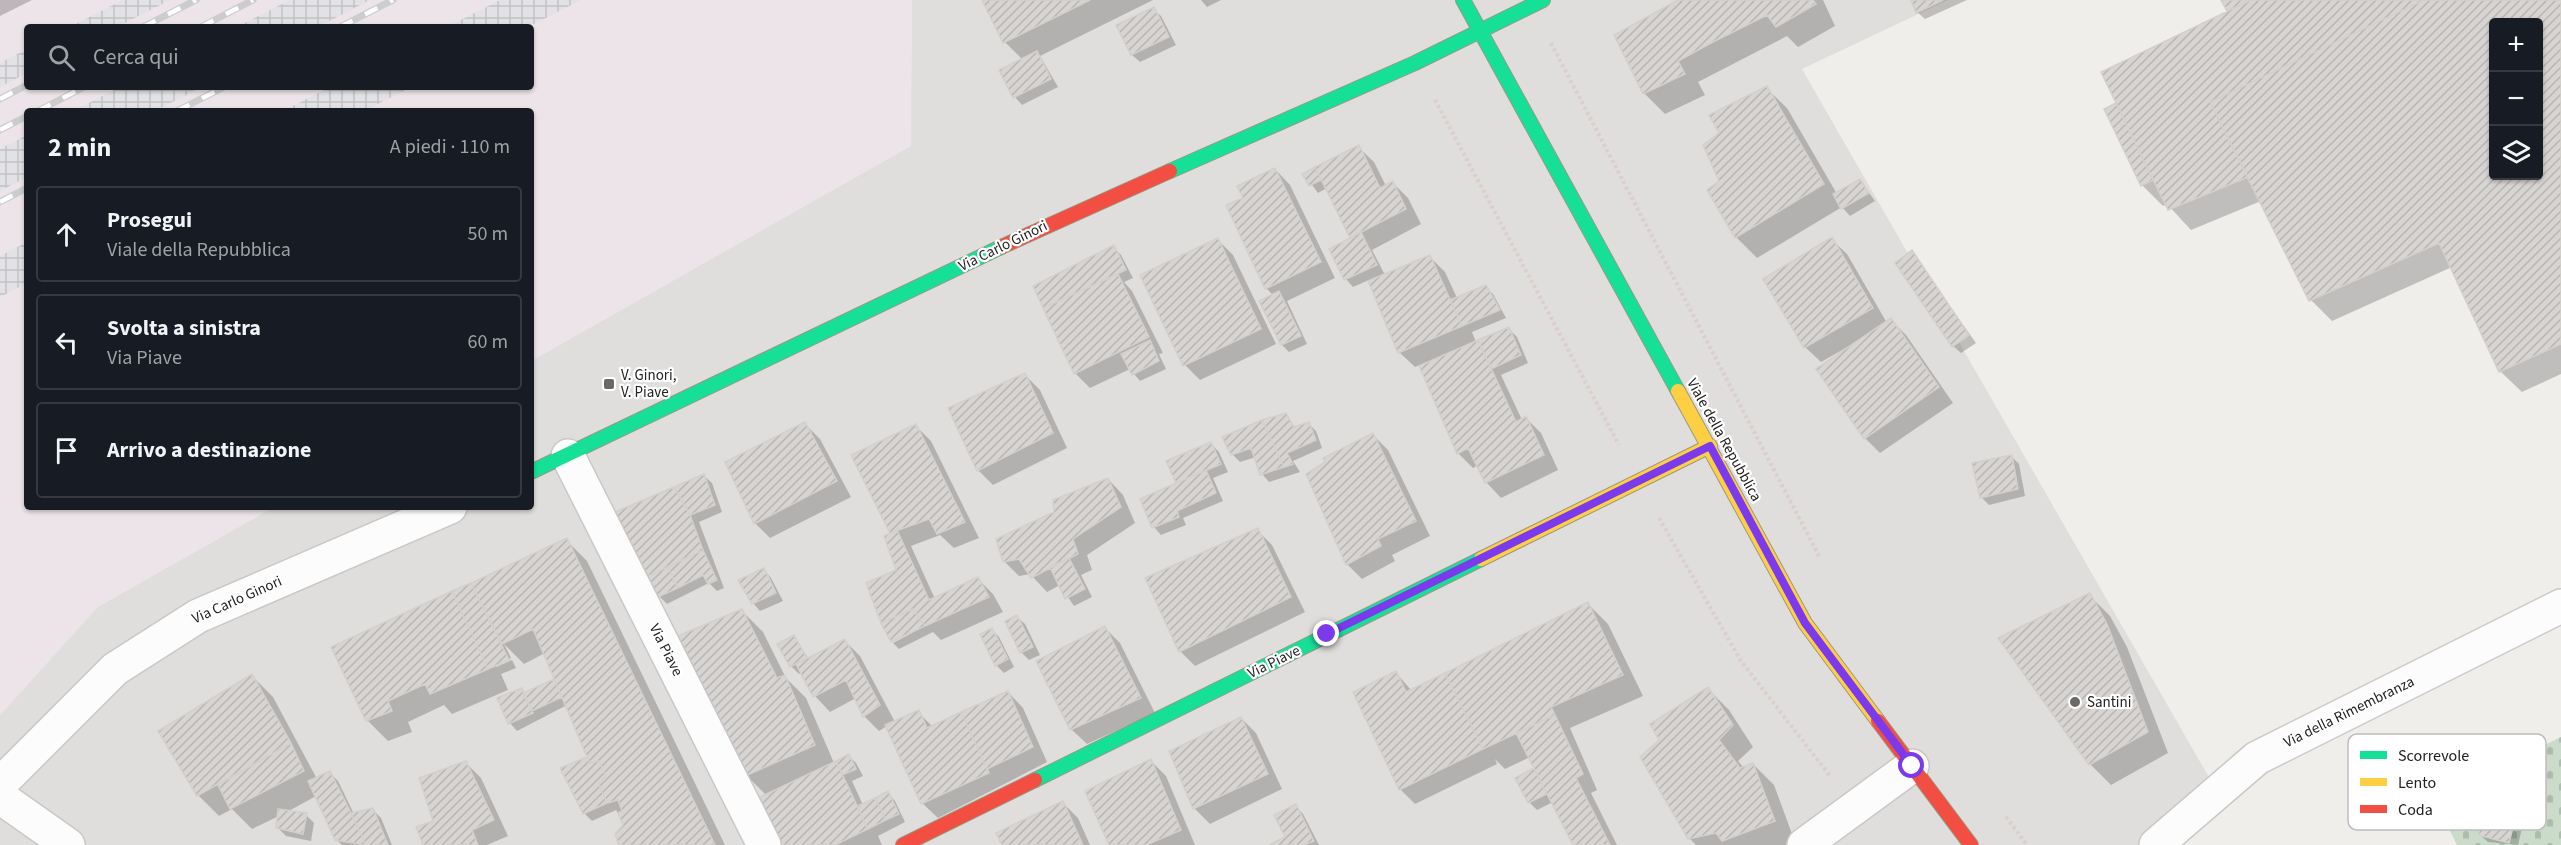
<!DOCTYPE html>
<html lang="it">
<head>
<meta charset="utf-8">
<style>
  body { margin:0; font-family:"Source Sans 3",sans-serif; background:#20242c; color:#f1f3f6 }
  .controls { position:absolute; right:18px; top:18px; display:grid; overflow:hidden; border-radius:6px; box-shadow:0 2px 4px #0004 }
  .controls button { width:54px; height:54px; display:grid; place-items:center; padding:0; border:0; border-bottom:2px solid #363941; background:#171b24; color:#f1f3f6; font:30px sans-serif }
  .stop { position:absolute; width:18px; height:18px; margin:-14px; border:4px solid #7c3aed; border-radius:50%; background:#fff }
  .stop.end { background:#7c3aed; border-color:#fff; box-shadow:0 2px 6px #0008 }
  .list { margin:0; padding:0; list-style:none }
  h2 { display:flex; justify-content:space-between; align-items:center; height:78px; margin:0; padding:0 24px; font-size:26px }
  h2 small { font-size:20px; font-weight:400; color:#9ea1a6 }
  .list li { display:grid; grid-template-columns:39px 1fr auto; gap:18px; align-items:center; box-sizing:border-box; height:96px; margin:0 12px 12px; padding:0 12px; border:2px solid #363941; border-radius:6px }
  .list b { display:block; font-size:22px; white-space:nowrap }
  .list p { margin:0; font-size:20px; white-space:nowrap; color:#9ea1a6 }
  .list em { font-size:20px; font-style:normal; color:#9ea1a6 }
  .icon { flex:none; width:33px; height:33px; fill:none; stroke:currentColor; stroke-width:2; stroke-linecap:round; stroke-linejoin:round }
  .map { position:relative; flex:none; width:2561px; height:845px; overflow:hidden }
  .search { position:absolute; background:#171b24; box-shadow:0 2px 4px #0004; left:24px; top:24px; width:510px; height:66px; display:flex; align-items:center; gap:15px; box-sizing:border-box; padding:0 21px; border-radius:6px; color:#9ea1a6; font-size:22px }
  .panel { position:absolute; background:#171b24; box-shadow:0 2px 4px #0004; left:24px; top:108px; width:510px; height:402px; border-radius:6px }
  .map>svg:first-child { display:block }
  .residential { fill:#dfdedc }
  .industrial { fill:#ede4e9; fill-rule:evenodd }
  .cemetery { fill:url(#cemetery-stones) }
  .plaza { fill:url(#plaza-grid) }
  .shadow { fill:#0003; fill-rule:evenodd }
  .building { fill:url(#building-hatch); stroke:#d3d0cc; stroke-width:1.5; fill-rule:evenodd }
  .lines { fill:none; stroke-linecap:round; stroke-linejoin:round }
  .street-casing { stroke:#c9c8c7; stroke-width:36 }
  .fast-casing { stroke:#999a82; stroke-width:16 }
  .slow-casing { stroke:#999a82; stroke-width:16 }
  .jam-casing { stroke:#999a82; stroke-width:16 }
  .path { stroke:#dccecd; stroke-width:4; stroke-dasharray:3 3; stroke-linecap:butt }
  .street { stroke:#fdfcfc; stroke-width:33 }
  .fast { stroke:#16e098; stroke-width:14 }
  .slow { stroke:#ffcf43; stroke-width:14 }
  .jam { stroke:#f24e42; stroke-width:14 }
  .rail-casing { stroke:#ccc; stroke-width:7 }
  .rail { stroke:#fff; stroke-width:4.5; stroke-dasharray:14; stroke-linecap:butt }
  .route { stroke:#7c3aed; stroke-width:8 }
  .poi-dot { fill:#6a6968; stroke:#fff; stroke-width:2 }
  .labels { text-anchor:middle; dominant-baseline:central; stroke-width:4.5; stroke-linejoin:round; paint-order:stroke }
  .street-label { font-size:15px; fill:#222; stroke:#fff }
  .poi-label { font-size:15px; fill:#222; stroke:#fff; text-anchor:start }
  .key { fill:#fff; stroke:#bdbdbd; stroke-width:1.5 }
  .key-label { font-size:16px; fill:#222 }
</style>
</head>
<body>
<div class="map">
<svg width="2561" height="845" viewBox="0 0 2561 845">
  <defs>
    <pattern id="cemetery-stones" width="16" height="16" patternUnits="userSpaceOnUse" patternTransform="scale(1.5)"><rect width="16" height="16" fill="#cadbca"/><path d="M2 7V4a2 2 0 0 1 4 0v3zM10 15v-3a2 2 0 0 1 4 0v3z" fill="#adbcad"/></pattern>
    <pattern id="plaza-grid" width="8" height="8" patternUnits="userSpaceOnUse" patternTransform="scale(1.5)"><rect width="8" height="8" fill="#e2e1e5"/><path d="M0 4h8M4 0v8" fill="none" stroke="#c2c1c4"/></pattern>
    <pattern id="building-hatch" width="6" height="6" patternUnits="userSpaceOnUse" patternTransform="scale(1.5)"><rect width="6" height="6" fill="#d7d4d2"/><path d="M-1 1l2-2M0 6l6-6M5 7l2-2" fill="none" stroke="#b8b6b4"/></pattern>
  </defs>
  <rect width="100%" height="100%" fill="#f0eeeb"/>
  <path class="residential" d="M912 0H1948L1802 69 2222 800 2170 845H0V715L97 607 274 507H531V361L910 146Z"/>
  <path class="industrial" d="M0 0H912L911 146 531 361V111H27V507H274L98 607 0 715ZM27 27H531V87H27Z"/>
  <path class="cemetery" d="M2561 737V845H2457L2434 799Z"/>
  <path class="plaza" d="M123 0H170L117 27H70Z
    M290 0H370L318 27H237Z
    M500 0H581L528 27H447Z
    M27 49V73L0 87V63Z
    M120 87H202L155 111H73Z
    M330 87H411L364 111H283Z
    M27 135V177L0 191V149Z
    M27 242V283L0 297V256Z"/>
  <path class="shadow" d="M0 0H32L0 16Z
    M985 0H1153L1040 56 1058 87 1022 105 1015 97 1023 60 1005 42Z
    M1201 0H1221L1207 7Z
    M1682 0H1823L1835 26 1798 47 1787 36 1733 64 1698 82 1705 95 1665 114 1644 93Z
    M1912 0H1967L1925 19 1917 12Z
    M2223 0H2561V374L2522 392 2501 372 2452 267 2332 321 2311 300 2261 201 2191 230 2167 204 2163 206 2142 185 2106 110 2118 104 2229 12ZM2494 22H2538V176H2494Z
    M1153 9 1161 16 1176 45 1140 62 1132 55Z
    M1766 88 1787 108 1837 194 1860 180 1875 201 1850 216 1842 207 1757 258 1736 237 1709 190 1721 181 1720 134Z
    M1358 147 1374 162 1386 186 1393 183 1408 198 1421 224 1372 250 1385 275 1430 257 1445 272 1457 298 1485 287 1493 294 1506 318 1472 332 1476 342 1509 329 1517 337 1528 363 1501 375 1522 420 1526 418 1541 433 1558 470 1501 498 1486 482 1478 465 1473 468 1458 453 1420 365 1415 367 1399 352 1369 280 1353 287 1346 279 1331 249 1352 239 1327 188 1318 193 1304 174Z
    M1275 169 1290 185 1335 278 1287 301 1307 344 1289 352 1282 345 1274 296 1266 288 1245 198Z
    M1831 239 1847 254 1887 323 1891 320 1906 335 1953 403 1880 453 1865 438 1851 345 1821 362 1805 347Z
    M1218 240 1233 255 1276 344 1200 380 1185 365 1142 276Z
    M1113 247 1121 255 1133 278 1124 282 1132 291 1163 353 1159 354 1166 369 1140 381 1130 369 1090 388 1075 373 1035 286Z
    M1912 252 1976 343 1961 353 1953 346Z
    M1025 375 1040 390 1067 448 993 485 978 470Z
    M1285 415 1296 428 1309 424 1316 431 1322 448 1293 461 1300 472 1269 482 1262 474 1256 457 1240 462 1232 454Z
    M805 424 820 439 851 497 770 538 755 523Z
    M916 426 931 441 979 538 954 548 940 535 911 546 935 599 978 579 993 594 1003 612 941 640 933 632 899 649 893 643 912 633 911 631 892 641 898 571 892 534 853 455Z
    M1373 435 1388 450 1430 536 1392 555 1395 561 1362 579 1347 564 1307 475Z
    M1211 444 1219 452 1228 472 1213 478 1223 501 1183 518 1186 525 1161 535 1154 527 1178 484 1168 462Z
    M2011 456 2019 464 2025 496 1989 505 1981 497Z
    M704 476 712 483 722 512 699 522 724 588 717 591 709 583 667 604 659 596 617 512Z
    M1108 479 1123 495 1135 523 1087 555 1092 570 1081 575 1092 597 1074 606 1060 585 1047 592 1030 574 1019 576 1004 561 1056 513Z
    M1257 530 1272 545 1305 612 1195 666 1180 651Z
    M566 540 587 561 725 845H621L625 825 616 810 592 821 584 813 592 764 567 705 517 731 510 723 499 699 521 689 525 694 556 680 545 653 524 664 504 644 511 658 496 664V667L512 660 516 668 501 674 508 690 452 714 444 705 408 722 412 732 388 741 367 720 333 648Z
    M764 570 771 578 783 601 760 611 753 603Z
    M2089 595 2110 616 2127 647 2168 753 2111 785 2090 764Z
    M1588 604 1608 624 1643 696 1570 728 1597 790 1591 793 1617 845H1576L1553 802 1537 810 1529 802 1536 769 1530 757 1505 769 1495 759 1497 764 1415 804 1400 789 1396 673 1412 691Z
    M742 611 763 632 786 678 806 698 834 763 849 756 856 763 863 776 852 781 863 805 888 793 895 801 905 822 878 836 882 845H780L767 796 746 775Z
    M1017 617 1025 624 1040 655 1029 660 1022 653 1007 622Z
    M1105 628 1120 643 1155 713 1087 744 1071 729Z
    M992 630 999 637 1014 667 1004 673 996 665Z
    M793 637 809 659 845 641 860 656 895 722 918 712 933 727 1008 692 1023 708 1047 762 938 818 922 803 887 726 879 731 864 716 856 698 830 712 815 696 802 672 799 674 791 666Z
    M252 676 273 697 317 779 330 773 338 781 354 814 373 810 381 818 392 845H342L336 839 316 796 287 812 306 815 314 823 311 841 286 836 278 828 279 816 252 829 232 809 219 816 198 795Z
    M1708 689 1729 710 1753 747 1738 761 1744 768 1753 764 1774 785 1795 842 1787 845H1696L1689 838 1661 741Z
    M1241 718 1256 733 1282 789 1210 824 1194 808 1171 752Z
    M1151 761 1166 776 1195 845H1111Z
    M466 763 481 778 508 836 487 845H424Z
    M1063 803 1078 818 1090 845H1004Z
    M1296 806 1303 814 1319 845H1273L1287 838Z
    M2516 812 2524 820 2518 845 2488 842 2480 835Z"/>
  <path class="building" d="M982 0H1090L1003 43Z
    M1678 0H1813L1816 4 1776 27 1767 15 1711 43 1678 61 1685 74 1643 94 1614 35Z
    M1911 0H1943L1916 13Z
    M2221 0H2251L2227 11Z
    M2251 0H2424L2210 102 2248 177 2168 210 2101 72Z
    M2424 0H2561V344L2499 372 2439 243 2309 301 2210 102ZM2494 22H2538V176H2494Z
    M1154 7 1169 37 1131 55 1116 25Z
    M1037 51 1051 79 1013 98 999 70Z
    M1767 86 1824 184 1735 238 1707 190 1719 181 1703 145 1719 133 1709 115Z
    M2116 103 2153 180 2141 186 2104 109Z
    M1359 145 1380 188 1393 181 1406 209 1350 238 1315 167Z
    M1315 167 1321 180 1309 186 1302 174Z
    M1275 168 1321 262 1265 289 1226 205 1243 198 1237 186Z
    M1860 179 1869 193 1841 209 1833 194Z
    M1361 232 1377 265 1344 280 1329 249Z
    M1832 237 1873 308 1804 348 1763 279Z
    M1218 238 1261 329 1183 366 1140 275Z
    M1114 245 1126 270 1043 308 1033 286Z
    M1912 250 1969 335 1952 347 1895 263Z
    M1430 255 1462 326 1398 353 1368 281Z
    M1118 274 1149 337 1074 374 1043 308Z
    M1486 285 1500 310 1462 326 1450 300Z
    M1279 291 1301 336 1281 345 1259 301Z
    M1891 318 1939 387 1864 439 1816 369Z
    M1509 327 1521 355 1491 369 1478 340Z
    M1150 340 1159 361 1132 375 1121 354Z
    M1478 340 1516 422 1526 416 1544 455 1485 483 1468 448 1457 454 1419 366Z
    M1025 373 1053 433 977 471 948 408Z
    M1286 413 1294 427 1309 422 1316 440 1287 453 1293 464 1284 467 1262 420Z
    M1262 420 1284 467 1260 475 1251 448 1231 455 1222 437Z
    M805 422 837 481 754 524 725 462Z
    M916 424 965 522 937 534 929 519 890 533 851 455Z
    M1373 433 1416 521 1378 539 1381 546 1346 565 1306 474 1325 462 1323 458Z
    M1211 442 1221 464 1176 483 1166 461Z
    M2012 455 2018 489 1980 498 1972 463Z
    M1206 470 1216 493 1177 511 1179 517 1152 528 1140 499Z
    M704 474 715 505 690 515 674 487Z
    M1108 478 1121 507 1073 539 1078 554 1031 578 1019 559 1003 562 996 539 1054 512 1053 500Z
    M674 487 690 515 703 550 648 576 615 512Z
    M1258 528 1291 597 1179 652 1145 578Z
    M897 530 929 600 978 577 989 597 925 626 913 609 881 623 866 583 896 570 884 536Z
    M567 538 715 845H619L615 834 623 825 618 813 622 811 618 800 607 803 599 784 606 776 599 761 590 763 587 757 533 629 502 644 471 583Z
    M703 550 717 580 708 584 703 575 678 588 668 567Z
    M1069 558 1085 589 1065 599 1050 567Z
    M668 567 678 588 658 597 648 576Z
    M764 568 776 593 752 604 738 580Z
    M471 583 509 660 488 669 452 591Z
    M452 591 488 669 430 694 425 684 388 701 392 711 366 721 331 647Z
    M2090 593 2107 624 2148 732 2089 765 1998 638Z
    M1588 602 1623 675 1551 707 1555 715 1483 749 1445 673Z
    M742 609 777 678 785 675 815 745 745 776 678 636Z
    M913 609 925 626 891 642 881 623Z
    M1017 615 1033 647 1020 653 1005 621Z
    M1105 626 1141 698 1070 730 1036 661Z
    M992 628 1008 659 995 666 980 634Z
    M794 635 807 658 790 667 777 644Z
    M845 639 880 705 863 717 846 680 813 697 796 664Z
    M1396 671 1406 692 1445 673 1483 749 1399 790 1353 692Z
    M252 674 291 743 197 796 158 731Z
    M554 679 562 697 532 711 523 693Z
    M1708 687 1733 725 1719 740 1740 768 1753 763 1775 821 1722 841 1716 833 1688 839 1640 757 1659 740 1650 724Z
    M522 688 533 713 508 724 497 698Z
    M1008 691 1033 747 987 769 961 712Z
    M919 710 927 728 961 712 989 773 921 804 885 725Z
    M1555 715 1583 774 1576 778 1610 845H1573L1516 733Z
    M1241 717 1268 774 1193 809 1169 751Z
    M291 743 304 771 230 809 218 785Z
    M849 754 856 769 842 775 836 761Z
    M587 757 590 763 599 761 606 776 599 784 607 803 583 814 560 768Z
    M1151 759 1181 830 1146 845H1109L1085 791Z
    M466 761 494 820 472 830 478 845H423L416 827 433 821 419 778Z
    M836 761 868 829 835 845H778L756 799Z
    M1534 768 1547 794 1528 803 1515 778Z
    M330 771 351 813 366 845 335 840 308 781Z
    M888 791 899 814 886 820 875 798Z
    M875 798 886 820 868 829 857 806Z
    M1063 801 1083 845H1002L996 833Z
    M2486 803 2517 811 2509 843 2478 835Z
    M1296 804 1314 841 1304 845H1269L1285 837 1274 815Z
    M373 808 388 845H366L351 813Z
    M278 809 307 813 303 834 276 828Z"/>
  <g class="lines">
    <defs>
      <path id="street" d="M568 456 764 845
        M0 784 115 669 198 616 450 507
        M0 797 68 845
        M1804 845 1912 766
        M2156 845 2257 758 2561 606"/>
      <path id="fast" d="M1463 0 1678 391
        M1170 171 1415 63 1543 0
        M531 472 1001 247
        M1035 780 1481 559"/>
      <path id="slow" d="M1678 391 1805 623 1878 721
        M1481 559 1710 446"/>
      <path id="jam" d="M1001 247 1170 171
        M1878 721 1971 845
        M903 845 1035 780"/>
    </defs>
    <use href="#street" class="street-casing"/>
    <use href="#fast" class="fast-casing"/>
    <use href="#slow" class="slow-casing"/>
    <use href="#jam" class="jam-casing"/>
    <path class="path" d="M1551 43 1820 558
      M1435 100 1619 445
      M1659 518 1741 661 1830 776
      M2006 817 2027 845"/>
    <use href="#street" class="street"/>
    <use href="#fast" class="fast"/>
    <use href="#slow" class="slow"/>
    <use href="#jam" class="jam"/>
    <defs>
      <path id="rail" d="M143 27 196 0
        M201 27 253 0
        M340 27 393 0
        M0 99 27 85
        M38 111 84 87
        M177 111 224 87
        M0 130 27 116
        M0 202 27 188"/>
    </defs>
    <use href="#rail" class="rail-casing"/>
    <use href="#rail" class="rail"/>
  </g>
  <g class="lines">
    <path class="route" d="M1327 634 1710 446 1805 623 1912 766"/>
  </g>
  <g class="poi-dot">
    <rect x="603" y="378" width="12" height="12" rx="3"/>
    <circle cx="2075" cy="702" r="6"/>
  </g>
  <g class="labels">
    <g class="street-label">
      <text transform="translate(1003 246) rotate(-26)">Via Carlo Ginori</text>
      <text transform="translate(1724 440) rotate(61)">Viale della Repubblica</text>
      <text transform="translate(237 600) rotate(-24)">Via Carlo Ginori</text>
      <text transform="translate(666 650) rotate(63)">Via Piave</text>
      <text transform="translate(1274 662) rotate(-26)">Via Piave</text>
      <text transform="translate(2349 712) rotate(-26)">Via della Rimembranza</text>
    </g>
    <g class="poi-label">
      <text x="621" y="375">V. Ginori,<tspan x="621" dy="17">V. Piave</tspan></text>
      <text x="2087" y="702">Santini</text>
    </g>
  </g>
  <rect x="2348" y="734" width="198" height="96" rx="9" class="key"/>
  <rect x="2360" y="751" width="27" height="8" fill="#16e098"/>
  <rect x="2360" y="778" width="27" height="8" fill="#ffcf43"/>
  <rect x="2360" y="805" width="27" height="8" fill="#f24e42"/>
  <g class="key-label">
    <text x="2398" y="761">Scorrevole</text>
    <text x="2398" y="788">Lento</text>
    <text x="2398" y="815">Coda</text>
  </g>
</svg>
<div class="controls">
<button>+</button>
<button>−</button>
<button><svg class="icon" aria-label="layers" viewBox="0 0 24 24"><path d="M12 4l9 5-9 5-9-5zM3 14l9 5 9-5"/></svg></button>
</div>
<div class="stop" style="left:1912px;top:766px"></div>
<div class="stop end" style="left:1327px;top:634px"></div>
<div class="search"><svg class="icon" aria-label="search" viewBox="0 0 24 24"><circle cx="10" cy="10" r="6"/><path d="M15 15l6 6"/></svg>Cerca qui</div>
<section class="panel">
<h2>2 min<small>A piedi · 110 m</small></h2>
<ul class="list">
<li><svg class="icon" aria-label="ahead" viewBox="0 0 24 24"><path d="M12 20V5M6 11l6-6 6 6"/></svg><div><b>Prosegui</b><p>Viale della Repubblica</p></div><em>50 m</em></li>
<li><svg class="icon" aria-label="left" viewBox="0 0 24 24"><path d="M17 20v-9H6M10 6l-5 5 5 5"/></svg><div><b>Svolta a sinistra</b><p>Via Piave</p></div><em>60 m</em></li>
<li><svg class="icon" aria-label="arrive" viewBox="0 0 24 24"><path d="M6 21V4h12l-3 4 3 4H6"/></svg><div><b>Arrivo a destinazione</b></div></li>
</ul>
</section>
</div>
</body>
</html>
